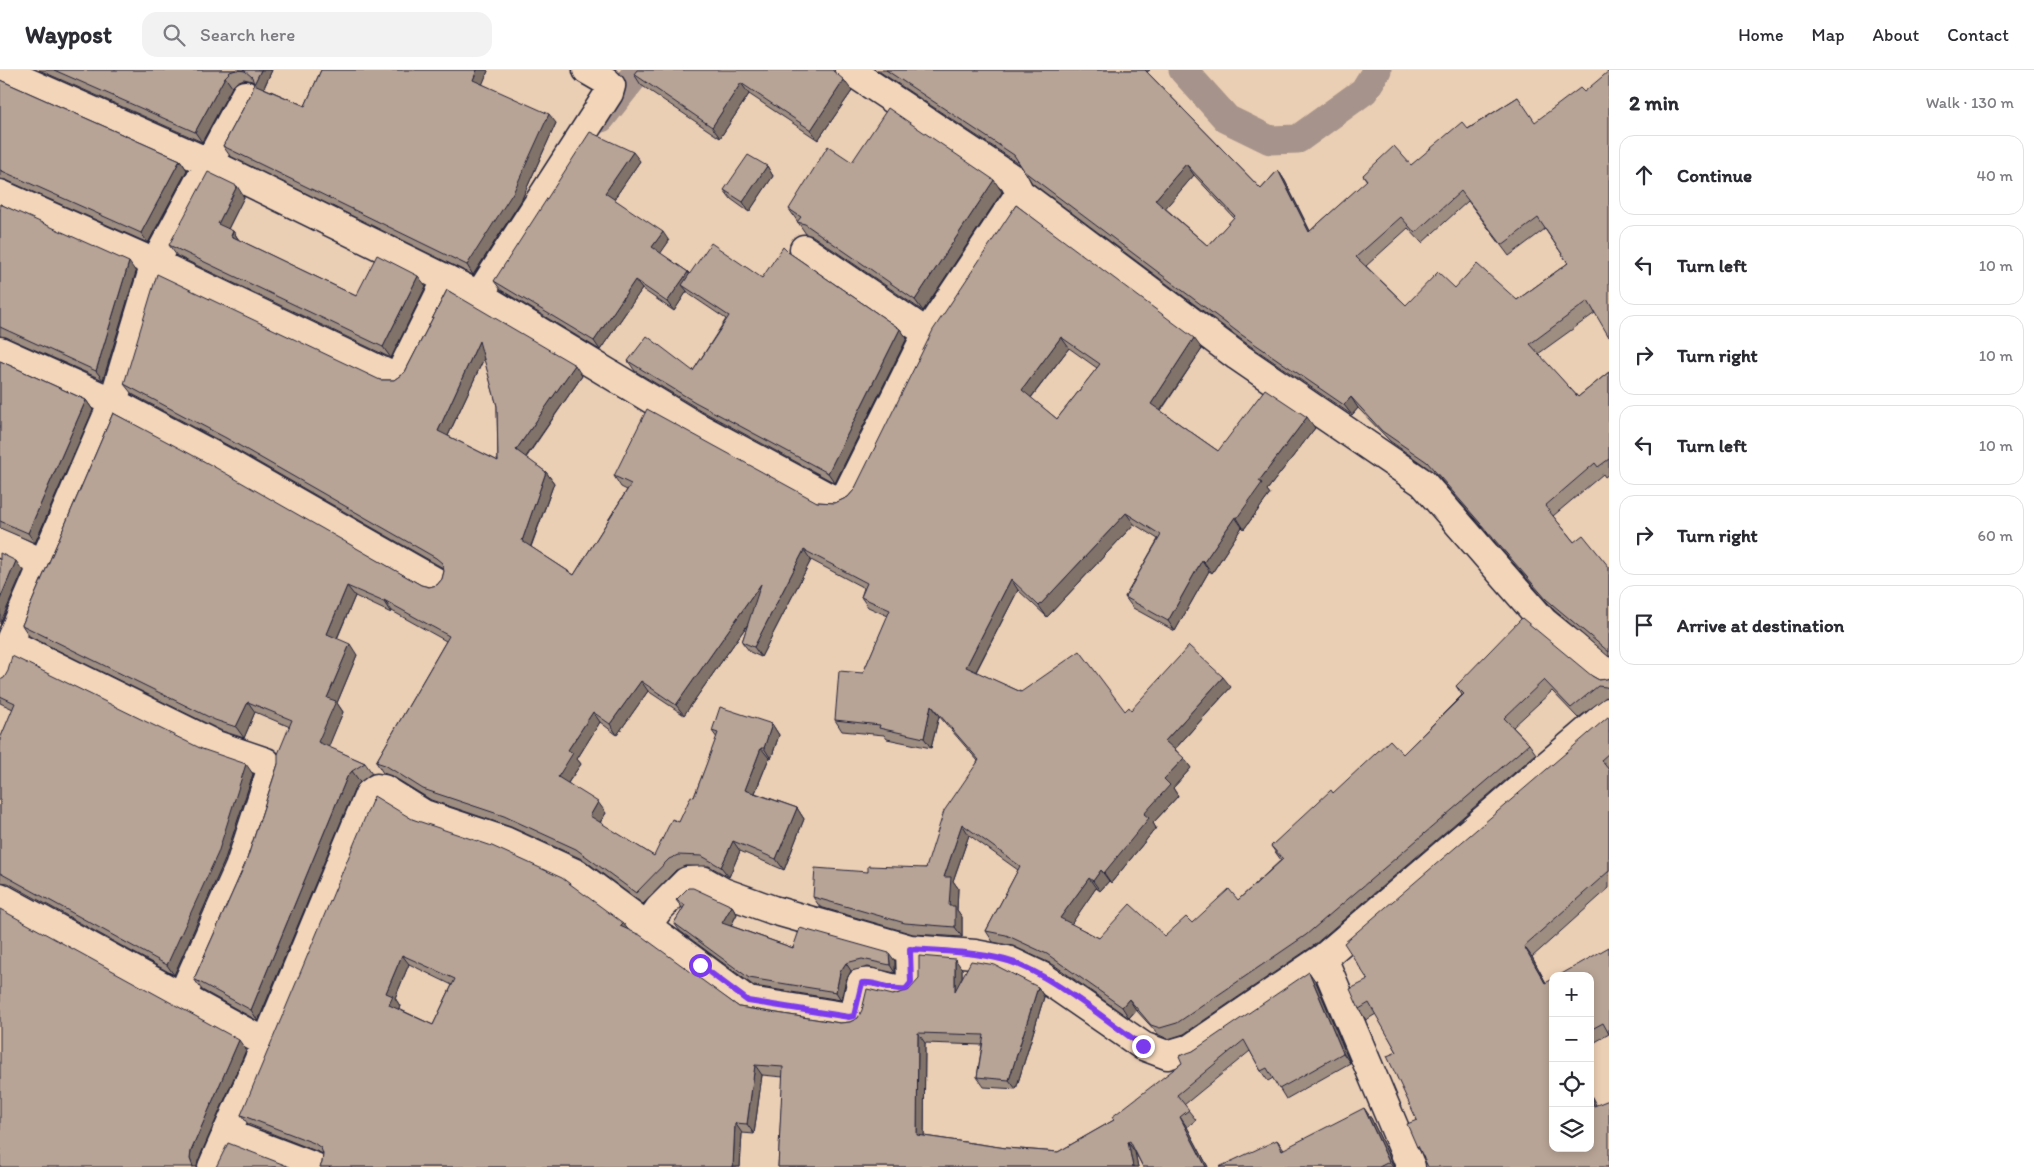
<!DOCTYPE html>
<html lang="en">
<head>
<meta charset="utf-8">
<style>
  body { margin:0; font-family:Itim,sans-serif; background:#f2f2f3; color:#2b2b33 }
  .controls { position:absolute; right:15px; bottom:15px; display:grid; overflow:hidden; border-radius:10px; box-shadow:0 2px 8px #0003 }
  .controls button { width:45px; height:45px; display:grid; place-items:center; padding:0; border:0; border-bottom:1px solid #e1e1e2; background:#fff; color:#2b2b33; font:25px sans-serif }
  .stop { position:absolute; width:15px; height:15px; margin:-11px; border:4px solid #7c3aed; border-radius:50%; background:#fff }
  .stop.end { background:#7c3aed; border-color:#fff; box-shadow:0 1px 5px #0008 }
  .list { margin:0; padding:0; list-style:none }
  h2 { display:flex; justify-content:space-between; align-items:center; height:65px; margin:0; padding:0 20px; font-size:21px }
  h2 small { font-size:16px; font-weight:400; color:#7c7c81 }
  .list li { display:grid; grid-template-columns:32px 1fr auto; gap:15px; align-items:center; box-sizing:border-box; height:80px; margin:0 10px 10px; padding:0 10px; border:1px solid #e1e1e2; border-radius:15px }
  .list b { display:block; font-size:19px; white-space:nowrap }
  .list em { font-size:16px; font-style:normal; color:#7c7c81 }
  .icon { flex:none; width:28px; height:28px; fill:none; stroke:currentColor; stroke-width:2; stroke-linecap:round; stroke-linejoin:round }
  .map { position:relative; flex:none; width:1609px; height:1097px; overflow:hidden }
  header { display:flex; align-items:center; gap:30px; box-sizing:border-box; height:70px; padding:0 25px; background:#fff; border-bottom:1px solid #e1e1e2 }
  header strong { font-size:24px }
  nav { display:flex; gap:28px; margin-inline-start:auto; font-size:18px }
  .search { width:350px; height:45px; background:#f2f2f3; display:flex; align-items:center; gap:12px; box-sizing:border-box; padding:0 18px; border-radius:15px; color:#7c7c81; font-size:19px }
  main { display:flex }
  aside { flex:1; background:#fff }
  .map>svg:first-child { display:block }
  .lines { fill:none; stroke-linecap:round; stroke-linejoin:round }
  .canal { stroke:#a6938b; stroke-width:29 }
  .minor-casing { stroke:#22223b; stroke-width:31 }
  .minor { stroke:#f3d6b9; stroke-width:28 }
  .wall { fill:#9e8d81; stroke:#22223b; fill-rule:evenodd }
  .shaded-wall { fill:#817369; stroke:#22223b }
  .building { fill:#b8a496; stroke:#22223b; fill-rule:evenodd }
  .route { stroke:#7c3aed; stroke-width:6 }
</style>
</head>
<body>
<header>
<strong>Waypost</strong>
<div class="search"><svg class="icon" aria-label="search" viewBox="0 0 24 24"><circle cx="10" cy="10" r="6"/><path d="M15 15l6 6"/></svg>Search here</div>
<nav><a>Home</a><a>Map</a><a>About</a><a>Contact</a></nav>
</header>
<main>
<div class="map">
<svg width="1609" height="1097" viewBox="0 0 1609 1097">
  <rect width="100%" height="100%" fill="#ebcfb4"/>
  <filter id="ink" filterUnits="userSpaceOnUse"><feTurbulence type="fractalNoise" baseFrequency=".02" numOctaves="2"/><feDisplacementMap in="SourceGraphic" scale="10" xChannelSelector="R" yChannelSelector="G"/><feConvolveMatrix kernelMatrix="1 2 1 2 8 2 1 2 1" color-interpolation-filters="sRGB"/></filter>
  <g filter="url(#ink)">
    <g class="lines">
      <path class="canal" d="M1183 0 1227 49 1270 70 1298 69 1364 21 1377 0
        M601 48 639 0"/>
      <defs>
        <path id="minor" d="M0 0 208 92 479 225 694 355 832 429 840 428 847 424 927 263 1020 123 1237 286 1423 413 1543 551 1609 605
          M849 0 1013 109 1020 123
          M0 124 155 193 390 305 397 306 401 302 447 209
          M804 179 927 263
          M479 225 609 23 611 16 606 11 587 0
          M0 281 113 332 226 392 436 512
          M0 473 44 494
          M9 573 216 675 266 692 271 700 239 798 182 926
          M0 606 9 573 113 332 155 193 245 25
          M0 827 266 973 212 1097
          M647 856 659 839 687 811 702 810 723 822 773 840 910 879 975 884 1007 890 1043 907 1143 976 1167 985 1191 978 1323 888
          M266 973 369 724 377 718 384 719 424 744 505 771 577 804 748 931 849 947 854 946 861 913C876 910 890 921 905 919L911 913 910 879
          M226 1063 315 1097
          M1411 1097 1323 888 1609 642"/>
      </defs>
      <use href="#minor" class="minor-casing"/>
      <use href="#minor" class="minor"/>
    </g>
    <path class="wall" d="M39 0H272L264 18 305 36 321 0H487L488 1 482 14 556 53 521 131 473 205 230 86 223 76 252 22 254 14 252 11 244 9 237 12 232 17 202 72Z
      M877 0H1150L1147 2 1261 119 1278 100 1285 111 1310 161 1367 111 1363 105 1411 95 1518 27 1595 243 1538 284 1578 327 1609 302V404L1605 407 1603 404 1553 446 1574 472 1609 497V587L1554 540 1435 403 1390 371 1358 338 1352 345 1246 273 1032 113 1021 95ZM1194 105 1234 148 1208 176 1165 138ZM1468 131 1509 186 1545 159 1568 193 1517 230 1455 218 1406 235 1366 196 1408 158 1422 173Z
      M834 2 852 21 818 70 749 24 720 68 641 15 634 4Z
      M0 10 180 90 187 100 148 173 6 110 0 109Z
      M640 91 614 129 669 171 660 183 688 202 690 204 762 208 788 182 900 259 907 268 835 413 702 341 635 301 628 291 693 301 726 249 689 224 687 221 674 241 642 219 600 280 501 220 494 211Z
      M852 92 1002 122 923 241 813 166 806 164 789 139Z
      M767 96 773 106 749 142 731 129 724 120Z
      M244 127 228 159 233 161 239 170 356 226 426 216 391 288 177 186 169 175Z
      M0 134 136 202 103 310 6 267 0 266Z
      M1016 135 1202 279 1161 341 1218 381 1315 358 1267 420 1270 424 1244 459 1242 457 1212 503 1209 501 1175 561 1133 538 1125 527 1158 469 1134 454 1047 547 1018 520 976 602 1021 622 1125 641 1231 617 1175 679 1191 698 1173 718 1178 726 1153 753 1156 758 1111 813 1109 811 1100 821 1096 818 1071 854 1099 868 1165 866 1238 830 1281 790 1271 776 1333 723 1403 684 1462 625 1456 616 1592 606 1599 610 1607 609 1609 608V627H1606L1578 648 1552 621 1513 657 1529 674 1536 684 1313 876 1184 964 1168 969 1159 965 1136 940 1129 948 1054 895 1013 876 993 872 986 861 1018 800 969 765 953 811 958 818 957 840 962 847V867L913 864 820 837 813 827 868 802 926 798 978 691 939 646 931 678 887 669 884 665 842 661 835 650 863 603 888 546 868 537 861 527 864 518 811 490 761 587 750 582 742 572 748 554 684 645 648 621 617 665 600 652 577 689 581 694 568 713 606 743 600 753 654 786 679 752 694 727 717 668 712 661 772 654 779 665 771 689 769 688 755 723 797 738 804 749 784 800 740 781 729 807 709 796H685L676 800 643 834 584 790 511 757 431 730 392 706 383 703 376 692 446 571 392 541 391 543 355 526 337 569 357 585 337 633 343 642 328 677 365 693 372 703 360 712 355 718 258 951 202 920 194 909 246 792 278 694 290 657 255 642 244 668 222 661 29 566 22 555 113 343 421 515 429 517 437 515 442 509 444 501 443 498 233 378 132 324 124 314 380 310H394L405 302 447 220 582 306 526 388 546 402 554 413 531 477 574 505 627 420 621 417 614 406 817 432 835 433 848 427 854 420ZM1069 278 1097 298 1057 349 1031 328ZM484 288 497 336 498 391 448 366Z
      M0 291 86 330 93 340 35 473 0 458Z
      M0 610 253 704 224 792 174 905 8 813 0 812V669L13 639 0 633Z
      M1609 646V818L1532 887 1546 913 1553 1078 1609 1097 1423 1085 1417 1077V1050L1397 982 1376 944 1366 950 1359 939 1368 910Z
      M412 749 623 853 628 860 739 937 840 953 850 952 858 948 893 925 909 920 962 899V908L1038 917 1044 927 1016 1019 984 1017 977 1007 982 975 925 973 924 1066 1006 1078 1058 1082 1114 1050 1182 993 1193 981 1316 912 1350 993 1286 1029 1273 1008 1268 1011 1261 1001 1250 981 1184 1035 1196 1050 1187 1057 1208 1097H1143L1135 1082 1138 1097H778L783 1007 762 1005 754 1064 742 1063 740 1097H320L322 1093 323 1084 321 1083 248 1054 241 1045ZM409 894 452 915 433 955 399 939 400 936 395 928Z
      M676 830 732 836 737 844 731 856 793 878 895 891V903L868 897 851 901 846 910 841 930 754 916 680 861 674 853 683 839Z
      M1590 906 1609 964 1590 975Z
      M1371 1048 1394 1097H1219L1284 1080Z"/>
    <path class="shaded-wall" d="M261 0H272L261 24 254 14Z
      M477 0H487L488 1 480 20 473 10Z
      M225 7 232 17 202 72 195 62Z
      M844 10 852 21 818 70 811 60Z
      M741 13 749 24 720 68 712 57Z
      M549 44 556 53 521 131 473 205 467 195Z
      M633 82 640 91 612 132 605 123Z
      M180 90 187 100 148 173 141 163Z
      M1186 94 1194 105 1163 141 1155 130Z
      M767 96 773 106 749 142 743 132Z
      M1278 100 1285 111 1316 173 1309 162Z
      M994 110 1002 122 923 241 915 230Z
      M237 116 244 127 225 165 218 154Z
      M233 161 240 172 231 166Z
      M663 162 669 171 658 187 652 177Z
      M129 192 136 202 103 310 96 301Z
      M688 202 694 211 682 215 687 221 674 241 667 232Z
      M418 206 426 216 391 288 383 277Z
      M635 210 642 219 600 280 594 271Z
      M900 259 907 268 835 413 828 403Z
      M1061 267 1069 278 1029 330 1022 320Z
      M1194 268 1202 279 1158 344 1151 334Z
      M479 271 487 282 445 372 438 361Z
      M575 295 582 306 523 391 516 380Z
      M1351 327 1358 338 1352 345 1344 335Z
      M86 330 93 340 35 473 28 463Z
      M1307 347 1315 358 1267 420 1270 424 1244 459 1237 448 1259 411Z
      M546 402 554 413 529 481 522 471Z
      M1126 443 1134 454 1047 547 1039 536Z
      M1235 447 1242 457 1212 503 1204 492Z
      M804 480 811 490 761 587 754 577Z
      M1202 490 1209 501 1175 561 1168 551Z
      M16 491 23 501 0 554V529Z
      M1011 509 1018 520 973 607 966 597Z
      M761 514 769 524 684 645 676 635Z
      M347 516 355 526 334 575 327 564Z
      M384 530 392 541 391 543 384 532Z
      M350 574 357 585 337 633 343 642 326 683 318 672 327 628Z
      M1223 607 1231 617 1173 681 1165 671Z
      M641 611 648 621 617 665 610 654Z
      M248 632 255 642 244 668 236 657Z
      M931 635 939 646 931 678 924 668Z
      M593 642 600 652 577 689 581 694 565 717 558 707 568 680Z
      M772 654 779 665 771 689 764 678Z
      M761 678 769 688 752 730 745 720Z
      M1184 688 1191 698 1173 718 1178 726 1153 753 1156 758 1111 813 1104 803 1144 744 1164 709Z
      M246 694 253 704 224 792 174 905 167 895Z
      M352 701 360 712 355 718 258 951 251 940 347 707Z
      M598 732 606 743 597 757 590 746Z
      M797 738 804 749 784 800 776 789Z
      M962 754 969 765 953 811 958 818 957 840 962 847V867L955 857 949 836 944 807Z
      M733 771 740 781 729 807 721 797Z
      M1101 800 1109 811 1100 821 1093 811Z
      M1089 808 1096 818 1068 859 1060 848Z
      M732 836 737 844 728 861 722 853Z
      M623 853 630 862 620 856Z
      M1524 876 1532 887 1552 924 1545 913Z
      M889 883 895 891V903L890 895Z
      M402 885 409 894 395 928 400 936 396 944 389 935 386 923Z
      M955 889 962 899V931L955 921Z
      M846 893 851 901 846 910 841 930 836 922 840 902Z
      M1309 902 1316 912 1350 993 1343 983Z
      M1038 917 1044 927 1016 1019 1009 1010Z
      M1129 929 1136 940 1129 948 1122 937Z
      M918 963 925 973 924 1075 917 1065Z
      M239 970 246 980 198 1091 197 1097H193L190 1089 191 1081Z
      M755 995 762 1005 754 1064 747 1054Z
      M1590 1023 1602 1047 1594 1036 1590 1028Z
      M1364 1038 1371 1048 1394 1097H1393L1389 1092Z
      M1180 1047 1187 1057 1208 1097H1206Z
      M735 1053 742 1063 740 1097H733Z
      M1277 1070 1284 1079 1282 1080Z
      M1128 1072 1135 1082 1138 1097H1133Z"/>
    <path class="building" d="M54 0H236L230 2 225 7 195 62Z
      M239 0H261L254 14 305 36 321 0H477L473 10 549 44 514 121 467 195 223 76 252 22 254 14 252 7 245 1Z
      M637 0H832L844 10 811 60 741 13 712 57 634 4Z
      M886 0H1145L1261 119 1278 100 1309 162 1367 110 1363 105 1394 76 1411 95 1462 52 1468 59 1518 27 1535 52 1580 18 1584 22 1609 1V267L1588 231 1530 274 1578 327 1609 302V389L1598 397 1595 393 1545 436 1574 472 1583 465 1609 497V582L1546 529 1427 392 1382 361 1351 327 1344 335 1239 263 1025 102 1014 85ZM1186 94 1235 146 1208 176 1155 130ZM1461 121 1502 175 1538 148 1568 193 1517 230 1477 194 1455 218 1438 202 1406 235 1356 187 1401 147 1415 163Z
      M0 10 180 90 141 163 0 100Z
      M888 38 994 110 915 230 805 154 797 152 801 147 789 139 828 76 852 92Z
      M590 62 633 82 605 123 663 162 652 177 688 202 667 232 635 210 594 271 494 211Z
      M748 85 767 96 743 132 724 120Z
      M208 102 237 116 218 154 233 161 231 166 356 226 377 185 418 206 383 277 169 175Z
      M0 134 129 192 96 301 0 257Z
      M1016 135 1194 268 1151 334 1218 381 1265 319 1307 347 1259 411 1262 413 1237 448 1235 447 1204 492 1202 490 1168 551 1125 527 1161 465 1126 443 1039 536 1011 509 966 597 1021 622 1080 581 1125 641 1129 637 1131 640 1189 576 1223 607 1165 671 1184 688 1164 709 1170 715 1144 744 1149 748 1104 803 1101 800 1093 811 1089 808 1060 848 1099 868 1130 834 1165 866 1186 847 1192 853 1229 819 1238 830 1283 789 1271 776 1331 720 1333 723 1390 670 1403 684 1464 624 1456 616 1522 548 1592 606 1599 610 1607 609 1609 608V618L1606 617 1598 616 1571 638 1544 610 1504 648 1529 674 1306 865 1177 953 1160 958 1151 955 1129 929 1122 937 1047 884 1006 865 986 861 1020 796 962 754 944 807H951L949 836H955V857L905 853 813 827 815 798 868 802V796L926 798 944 741 979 690 931 635 924 668 879 658 880 655 835 650 839 601 863 603 890 540 861 527 867 513 804 480 754 577 742 572 761 514 676 635 641 611 610 654 593 642 568 680 573 683 558 707 598 732 590 746 654 786 672 749 679 752 691 726 694 727 718 663 712 661 720 637 772 654 764 678H761L745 720 797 738 776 789 733 771 721 797 702 786 678 785 669 789 636 823 576 779 504 746 423 719 385 695 376 692 449 566 384 530V532L347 516 327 564 350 574 327 628 336 631 318 672 365 693 352 701 347 707 251 940 194 909 246 792 278 694V684L292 650 248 632 236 657 215 650 22 555 113 343 211 395 421 515 429 517 437 515 442 509 444 501 442 493 436 488 226 368 124 314 157 204 380 310H394L405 302 447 220 575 295 516 380 546 402 522 471 574 505 631 414 614 406 647 339 817 432 835 433 848 427 854 420 933 260ZM1061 267 1100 294 1057 349 1022 320ZM479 271 497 336 498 391 438 361Z
      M711 173 762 208 783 177 788 182 900 259 828 403 695 332 628 291 647 266 693 301 729 246 682 215Z
      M0 291 86 330 28 463 0 451Z
      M0 483 16 491 0 529Z
      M12 586 202 679 246 694 218 783 167 895 0 803V669L15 633 0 626V610L4 608 8 601Z
      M1609 646V683L1601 690 1609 700V801L1524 876 1545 913 1553 909V1078H1590V1028L1594 1036 1609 1030V1097H1428L1418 1076 1417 1077 1407 1054 1417 1050 1387 986 1397 982 1369 933 1359 939 1350 919 1368 910 1344 873Z
      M374 726 412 749 492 776 562 808 623 853 620 856 640 865 739 937 840 953 850 952 858 948 862 940 867 919 893 925 909 920 919 909V886L955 889V921L971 891 995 895 1038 917 1009 1010 977 1007 984 965 918 963 917 1065 1006 1078 1058 1082 1114 1050 1112 1047 1182 993 1179 986 1193 981 1309 902 1343 983 1279 1019 1267 998 1261 1001 1244 970 1177 1025 1189 1040 1180 1047 1206 1097H1143L1130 1071 1128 1072 1133 1097H778L783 997 755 995 747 1054 735 1053 733 1097H320L322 1093 323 1084 321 1078 314 1073 241 1045ZM402 885 455 909 433 955 389 935 393 926 386 923Z
      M688 818H693L732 836 722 853 793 878 800 858 889 883 890 895 862 889 846 893 840 902 836 922 749 908 674 853 685 835 676 830Z
      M0 839 239 970 191 1081 190 1089 193 1097H0Z
      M1609 877V964L1603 953 1590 960V906H1558Z
      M1364 1038 1389 1092 1379 1097H1219L1277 1070 1282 1080Z
      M228 1073 290 1097H216Z"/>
  </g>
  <g class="lines" filter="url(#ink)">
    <path class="route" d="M700 895 748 931 849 947 854 946 862 913C876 911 890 921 906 919L911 913 910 879C942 881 974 882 1005 890 1045 900 1107 951 1143 976"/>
  </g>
</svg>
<div class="controls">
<button>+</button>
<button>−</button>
<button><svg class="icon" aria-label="locate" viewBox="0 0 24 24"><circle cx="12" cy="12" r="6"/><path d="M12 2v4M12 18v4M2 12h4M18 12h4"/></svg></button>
<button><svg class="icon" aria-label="layers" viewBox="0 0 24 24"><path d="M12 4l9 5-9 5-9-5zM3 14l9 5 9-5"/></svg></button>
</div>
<div class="stop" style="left:700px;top:895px"></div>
<div class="stop end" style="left:1143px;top:976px"></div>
</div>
<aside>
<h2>2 min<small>Walk · 130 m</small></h2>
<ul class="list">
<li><svg class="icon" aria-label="ahead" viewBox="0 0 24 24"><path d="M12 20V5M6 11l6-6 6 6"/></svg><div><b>Continue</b></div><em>40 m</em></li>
<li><svg class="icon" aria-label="left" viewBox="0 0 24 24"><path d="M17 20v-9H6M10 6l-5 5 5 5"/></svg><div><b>Turn left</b></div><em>10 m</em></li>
<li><svg class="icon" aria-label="right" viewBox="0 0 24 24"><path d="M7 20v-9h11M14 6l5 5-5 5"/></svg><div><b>Turn right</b></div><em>10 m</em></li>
<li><svg class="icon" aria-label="left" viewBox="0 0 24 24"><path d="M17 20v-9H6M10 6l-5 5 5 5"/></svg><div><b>Turn left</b></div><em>10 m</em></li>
<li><svg class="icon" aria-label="right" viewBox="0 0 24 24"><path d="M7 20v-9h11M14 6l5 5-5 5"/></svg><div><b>Turn right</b></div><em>60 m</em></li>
<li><svg class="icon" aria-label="arrive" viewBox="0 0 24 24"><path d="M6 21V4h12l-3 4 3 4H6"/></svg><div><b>Arrive at destination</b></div></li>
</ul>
</aside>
</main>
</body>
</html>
